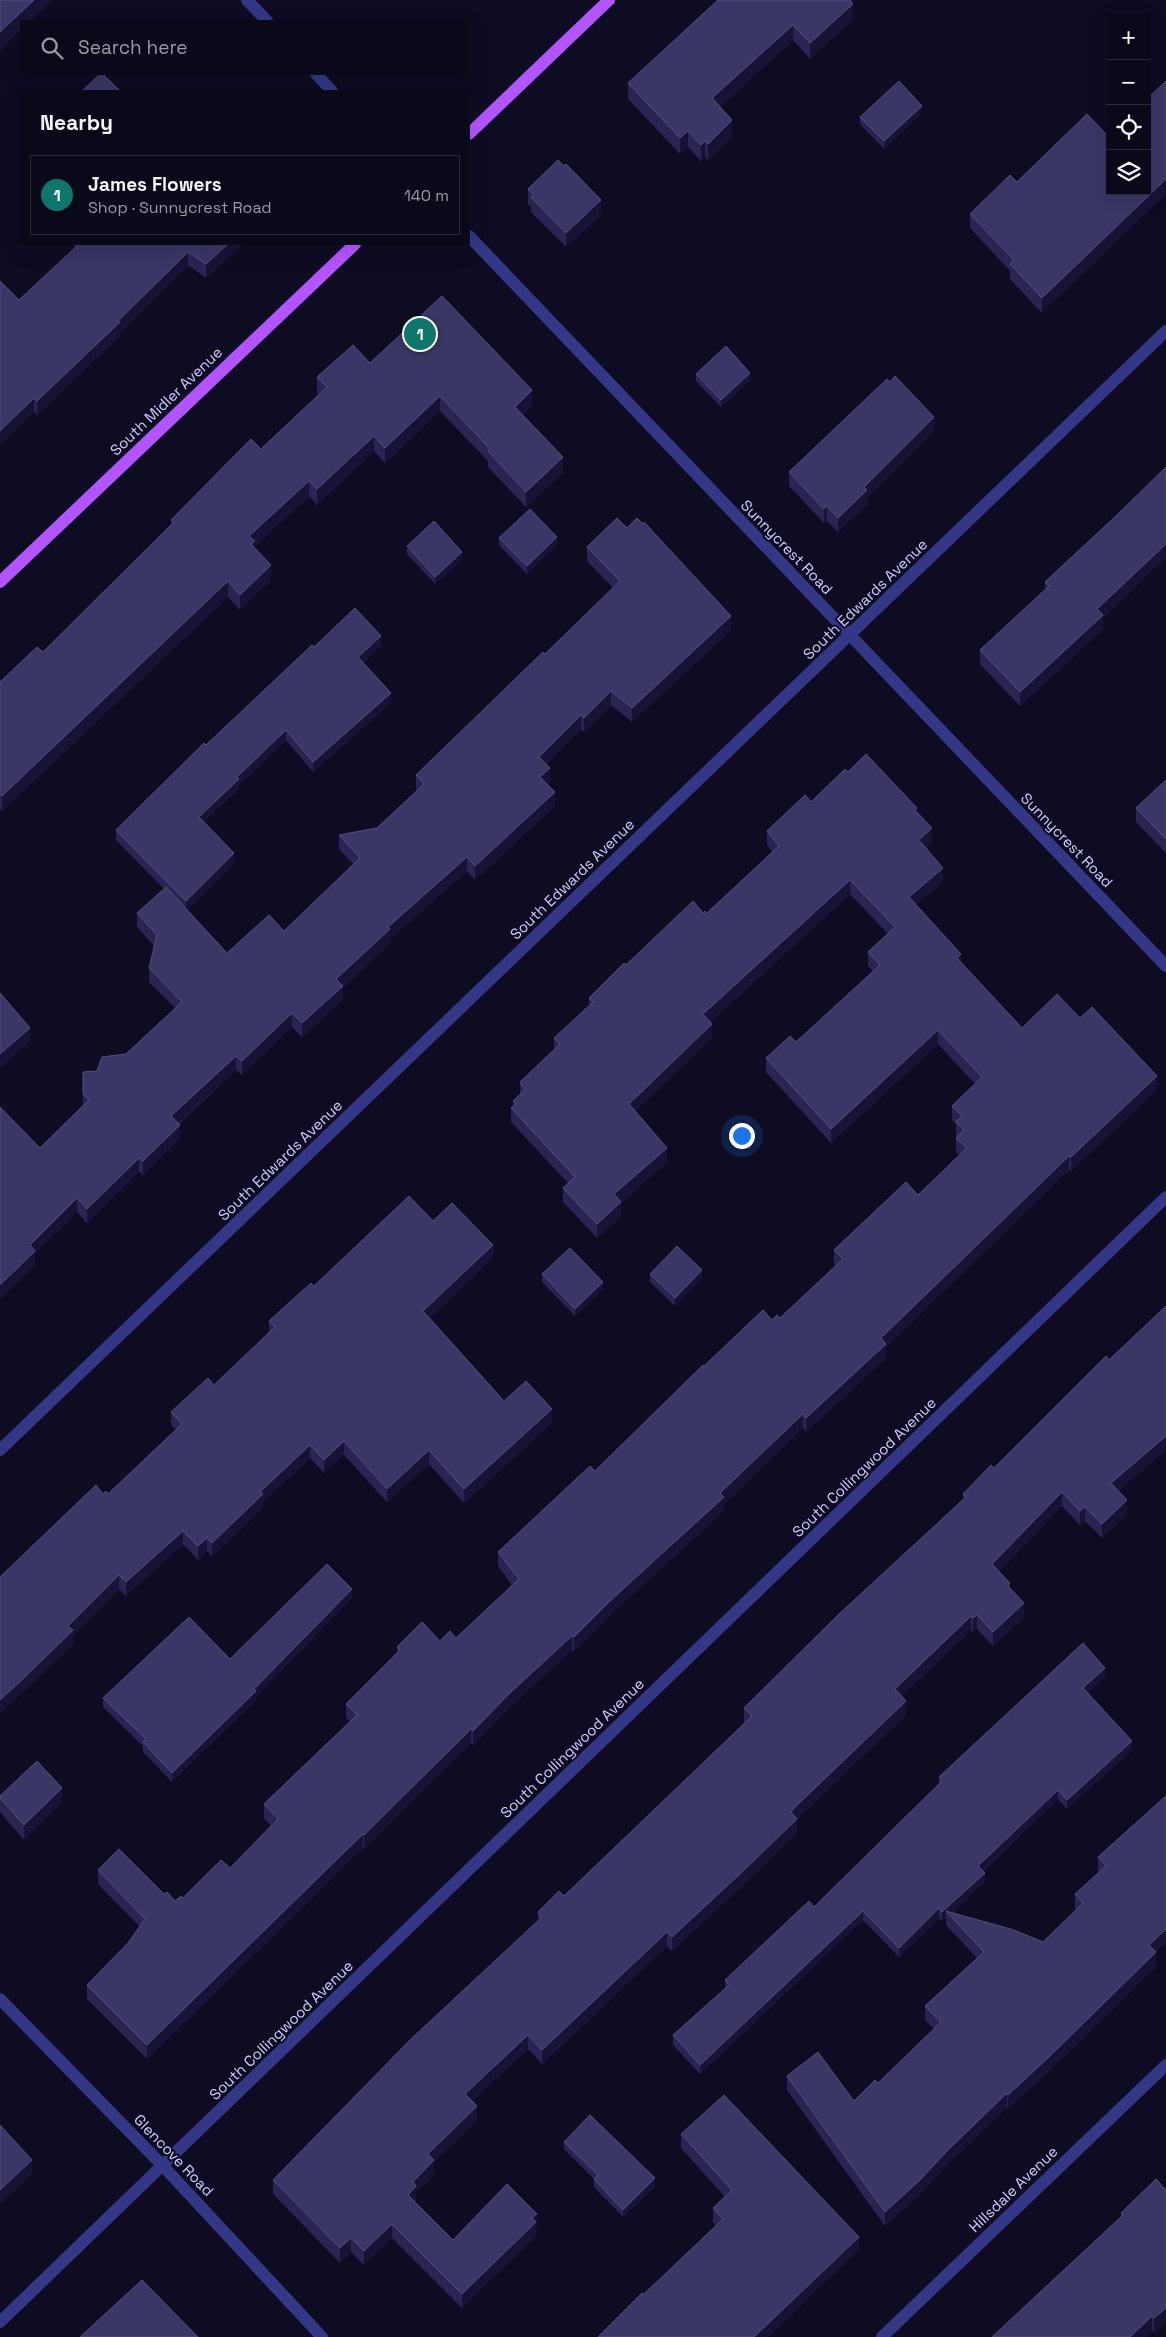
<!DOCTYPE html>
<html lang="en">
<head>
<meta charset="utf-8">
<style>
  body { margin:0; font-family:"Space Grotesk",sans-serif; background:#131223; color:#f1f3f6 }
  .controls { position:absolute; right:15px; top:15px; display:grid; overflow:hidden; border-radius:0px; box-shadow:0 5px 20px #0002 }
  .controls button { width:45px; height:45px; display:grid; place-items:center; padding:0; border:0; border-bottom:1px solid #2a2a39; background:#0a091a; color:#f1f3f6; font:25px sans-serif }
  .you { position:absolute; left:741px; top:1135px; width:18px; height:18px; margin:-12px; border:4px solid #fff; border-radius:50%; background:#1a73e8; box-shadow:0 0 0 8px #1a73e833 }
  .badge { display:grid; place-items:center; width:32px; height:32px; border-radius:50%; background:#0f766e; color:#fff; font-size:16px; font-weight:700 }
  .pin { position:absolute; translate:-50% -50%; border:2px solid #fff; box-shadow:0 1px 5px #0006 }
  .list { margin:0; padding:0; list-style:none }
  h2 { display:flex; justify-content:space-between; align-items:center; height:65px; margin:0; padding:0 20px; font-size:21px }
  h2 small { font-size:16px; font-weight:400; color:#999aa2 }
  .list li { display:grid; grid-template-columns:32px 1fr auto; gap:15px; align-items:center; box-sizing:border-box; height:80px; margin:0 10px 10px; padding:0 10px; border:1px solid #2a2a39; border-radius:0px }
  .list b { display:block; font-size:19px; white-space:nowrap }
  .list p { margin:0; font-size:16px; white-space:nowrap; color:#999aa2 }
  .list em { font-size:16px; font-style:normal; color:#999aa2 }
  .icon { flex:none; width:28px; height:28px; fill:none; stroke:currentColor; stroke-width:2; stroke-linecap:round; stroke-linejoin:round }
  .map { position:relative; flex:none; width:1166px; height:2337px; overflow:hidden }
  .search { position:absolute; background:#0a091a; box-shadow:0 5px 20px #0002; left:20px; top:20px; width:450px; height:55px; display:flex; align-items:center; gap:12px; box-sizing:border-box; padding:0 18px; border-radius:0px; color:#999aa2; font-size:19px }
  .panel { position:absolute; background:#0a091a; box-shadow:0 5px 20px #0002; left:20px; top:90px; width:450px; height:155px; border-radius:0px }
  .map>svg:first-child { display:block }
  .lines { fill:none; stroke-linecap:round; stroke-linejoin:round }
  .minor { stroke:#343785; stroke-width:12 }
  .major { stroke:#b254ff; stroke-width:12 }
  .wall { fill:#292452 }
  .shaded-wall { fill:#161337 }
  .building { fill:#3a3665; stroke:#524e7d }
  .labels { text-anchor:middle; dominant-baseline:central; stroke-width:4; stroke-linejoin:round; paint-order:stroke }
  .street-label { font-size:15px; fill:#cfcdff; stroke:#0e0c22 }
</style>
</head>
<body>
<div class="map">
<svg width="1166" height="2337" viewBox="0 0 1166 2337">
  <rect width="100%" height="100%" fill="#0e0c22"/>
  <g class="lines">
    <path class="minor" d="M247 0 267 21
      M316 74 332 91
      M469 236 1166 966
      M0 1450 1166 331
      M0 1999 163 2166 322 2337
      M0 2322 1166 1197
      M882 2337 1166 2065"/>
    <path class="major" d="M469 134 609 0
      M0 582 355 244"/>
  </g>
  <path class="wall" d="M853 0 851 2 853 19 810 59 793 40 720 107 732 136 708 160 705 157 701 161 688 147 680 154 628 99V83Z
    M922 113 884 149 860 124V117Z
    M1087 114 1042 313 1010 279V271L970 228V214L1017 182Z
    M528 189 601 215 566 247 531 212V207L528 204Z
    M73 244H243L206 278 188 265 120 333V336L37 415 34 412 19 300 75 248Z
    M370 363 532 406 522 415 563 473 526 507 488 467V461L440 411 385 463 374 451 317 505 309 496 255 546V548L271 580 240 610 228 597 2 811 0 809V682L43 652 171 525V520L261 449 319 394 317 393V377Z
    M696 374 750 380 721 407 696 381Z
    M934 431 867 498V505L838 532 827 521 824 523 789 486V472Z
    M627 528 731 630 632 722 611 705 584 732 581 729 546 764 550 782 548 784 555 806 475 880 467 871 390 939V943L343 988V1000L302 1037 292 1027 242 1075 236 1070 179 1124 180 1139 143 1175 139 1172 87 1223 77 1212 35 1253V1265L0 1299 40 1148 83 1105V1072L97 1071 126 1054 175 1008 149 982V968L154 946 137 927V913L164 889 116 840V830L206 745 314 647 381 646 363 663 391 703 313 772 286 740 239 785V789L204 822 234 863 187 910 227 953 284 931 353 864 339 849V835L377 828 418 791 416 789V775L545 654 613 588 587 561V547Z
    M499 538 557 545 527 574 499 545Z
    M407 546 462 560 435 584 407 554Z
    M1045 582 1103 618V629L1020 706 980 664V650L1045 590Z
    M848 772 917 813 932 842 926 848 943 882 916 905 961 963 1022 1028 1080 1018 1157 1090 1071 1171 1069 1170 886 1347V1358L806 1432 803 1428 724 1504V1511L610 1615 574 1651 572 1650 510 1707 473 1745 471 1743 364 1849 363 1848 147 2059 87 1999V1985L128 1943 140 1927 98 1884V1870L164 1894 175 1901 183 1898 230 1868 271 1826 264 1818V1804L350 1721 346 1718V1704L397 1653V1647L456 1638 512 1585 498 1566V1552L595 1471 704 1366 772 1320 780 1318 836 1266 834 1264V1250L918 1195 959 1155 956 1152V1138L957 1137 956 1136V1124L952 1120V1106L975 1084 938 1044 831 1143 766 1072V1058L796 1042 873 971 868 966V952L888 934 850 894 710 1022 712 1038 635 1111 667 1162 621 1203V1216L597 1238 563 1202V1188L568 1183 511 1122V1108L513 1106V1101L520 1095V1082L554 1050V1038L589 1006V998L626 965 703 913H707L772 852 767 845V831L811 802Z
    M1166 780V853L1136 822V808Z
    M433 1221 493 1258 430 1318 504 1401 552 1423 464 1503 429 1464 387 1502 344 1455 324 1473 310 1458 263 1502V1508L212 1556 207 1551 198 1560 183 1544 126 1596 119 1589 73 1635V1644L24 1691 103 1494H108L176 1430 171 1425V1412L214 1385 269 1332V1321L314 1286Z
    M542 1274 603 1289 575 1316 542 1282Z
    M650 1274 702 1278 675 1306 650 1282Z
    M1166 1306V1450L1118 1491 1127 1514 1102 1538 1085 1521 1080 1525 1062 1506 999 1571 1010 1588 1024 1617 993 1646 977 1629 973 1632 971 1630 902 1696 906 1715 797 1819V1833L741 1887 672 1951 667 1946 542 2064 528 2049 472 2101 477 2120 434 2162V2175L416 2192V2200L415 2202 453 2240 537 2228 536 2229V2236L462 2308 392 2238 364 2265 351 2252 340 2263 273 2194V2180L538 1921V1912L564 1896 745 1723 744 1722V1708L963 1499V1494L994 1468Z
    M352 1598 256 1696V1700L172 1782 143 1752V1746L103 1707V1698L230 1659Z
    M1105 1677 1088 1693 1132 1750 1067 1809 1058 1799 983 1871 985 1882 952 1913 1043 1942 1076 1910 1075 1908V1894L1099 1872 1098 1871V1857L1166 1796 1156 1952V1967L1049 2071 1008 2109 1007 2107 947 2165 920 2194 885 2226 787 2090V2076L854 2101 878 2083 934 2029 925 2020V2006L977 1958 946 1925V1918L942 1921 939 1918 899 1957 863 1920 700 2074 673 2045V2035L725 1989V1980L814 1907 939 1784V1777Z
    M0 1796 62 1802 24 1840 0 1812Z
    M681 2134 859 2250 644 2294 716 2226 713 2222V2208L725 2197 681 2148Z
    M564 2142 655 2186 623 2217 594 2187V2179L564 2149Z
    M1166 2190V2322L1154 2333 1152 2330 1145 2337H992L1121 2217V2213Z"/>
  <path class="shaded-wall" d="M34 0H53L31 21H21V30L0 51V32Z
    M853 4V19L810 59V43Z
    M793 25V40L712 114V98Z
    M922 106V113L884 149V141Z
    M732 120V136L708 160V144Z
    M688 131V147L680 154V138Z
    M705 141V157L701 161V145Z
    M1166 179V194L1042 313V298Z
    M601 200V215L566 247V233Z
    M228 244H243L206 278V264Z
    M188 252V265L120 333V336L37 415V401Z
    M750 373V380L721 407V400Z
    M532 390V406L515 422V407Z
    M440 396V411L385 463V448Z
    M34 398V412L0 445V431Z
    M934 417V431L867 498V505L838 532V518L864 487Z
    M374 436V451L317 505V489Z
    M563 457V473L526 507V492Z
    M309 481V496L255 546V557L249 536Z
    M827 506V521L824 523V509Z
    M557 537V545L527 574V566Z
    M1166 544V558L1103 618V629L1020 706V692L1097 609Z
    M462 552V560L435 584V577Z
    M271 565V580L240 610V595Z
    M228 581V597L2 811V796Z
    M731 616V630L632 722V708Z
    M381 636V646L358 667V657Z
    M611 691V705L584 732V718Z
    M391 693V703L313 772V762Z
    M581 715V729L539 771V757Z
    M286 730V740L239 785V789L199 827V817L237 777Z
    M550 768V782L540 791V777Z
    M555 792V806L475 880V866Z
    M932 828V842L919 854V840Z
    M234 853V863L186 911V901Z
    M467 857V871L390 939V943L343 988V1000L302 1037V1023L336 979 388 927Z
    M943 868V882L909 911V897Z
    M850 880V894L703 1028V1014Z
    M961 954V968L957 958Z
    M292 1013V1027L242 1075V1061Z
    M712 1024V1038L629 1118V1104Z
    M30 1028V1042L0 1068V1054Z
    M938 1030V1044L831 1143V1129Z
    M236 1056V1070L171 1130V1116Z
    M1157 1076V1090L1071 1171V1157Z
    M180 1125V1139L143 1175V1161Z
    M667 1148V1162L621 1203V1216L597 1238V1224L614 1194Z
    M1069 1156V1170L886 1347V1358L806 1432V1418L881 1338Z
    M139 1158V1172L87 1223V1209Z
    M77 1198V1212L35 1253V1265L0 1299V1285L30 1245Z
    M493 1245V1258L423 1325V1311Z
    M702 1270V1278L675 1306V1298Z
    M603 1282V1289L575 1316V1309Z
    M552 1409V1423L464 1503V1489Z
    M803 1414V1428L724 1504V1511L610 1615 574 1651V1637L720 1493Z
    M1166 1436V1450L1111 1497V1483Z
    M344 1441V1455L324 1473V1460Z
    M310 1445V1458L263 1502V1508L212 1556V1543L260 1492Z
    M429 1450V1464L387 1502V1489Z
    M1062 1492V1506L992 1578V1564Z
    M1127 1500V1514L1102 1538V1524Z
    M1085 1507V1521L1080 1525V1511Z
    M183 1531V1544L126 1596V1582Z
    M207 1538V1551L198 1560V1546Z
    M119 1575V1589L73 1635V1644L24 1691 0 1713V1700L68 1626Z
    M352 1589V1598L256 1696V1700L172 1782V1773Z
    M1024 1603V1617L993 1646V1632Z
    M977 1615V1629L973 1632V1618Z
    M971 1616V1630L895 1703V1689Z
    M572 1636V1650L510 1707 473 1745V1731L510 1693Z
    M1105 1668V1677L1083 1697V1688Z
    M906 1701V1715L797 1819V1833L741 1887 672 1951V1937L791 1812Z
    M471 1729V1743L364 1849V1835Z
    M1132 1741V1750L1067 1809V1800Z
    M62 1788V1802L24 1840V1825Z
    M1058 1790V1799L978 1875V1866Z
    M363 1834V1848L147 2059V2045Z
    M985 1873V1882L950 1915 946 1911V1918L942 1921V1912Z
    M939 1908V1918L899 1957V1948Z
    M863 1911V1920L700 2074V2065Z
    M1166 1929V1943L1149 1959V1945Z
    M667 1932V1946L542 2064V2050Z
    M1156 1952V1967L1049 2071 1008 2109V2095Z
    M528 2035V2049L465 2108V2094Z
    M1007 2093V2107L947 2165 920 2194 885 2226V2212L947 2151Z
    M477 2106V2120L434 2162V2175L416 2192V2200L408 2209V2195L413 2182 428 2154Z
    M32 2160V2174L0 2204V2190Z
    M655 2178V2186L623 2217V2210Z
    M537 2214V2228L536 2229V2236L462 2308V2294Z
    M392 2224V2238L364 2265V2251Z
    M859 2237V2250L768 2337H754Z
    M351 2238V2252L340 2263V2248Z
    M1166 2308V2322L1154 2333V2318Z
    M1152 2316V2330L1145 2337H1130Z"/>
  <path class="building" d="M0 0H34L0 32Z
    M718 0H850L853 4 810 43 793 25 712 98 732 120 708 144 705 141 701 145 688 131 680 138 628 83Z
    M100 74H103L120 91H82Z
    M899 81 922 106 884 141 860 117Z
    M1166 81V179L1042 298 1010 264 1014 260 970 214 1010 175 1017 182 1087 114 1109 137 1110 135V191H1147V99Z
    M558 160 564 166 566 164 601 200 566 233 531 197 534 196 528 189Z
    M79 244H228L206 264 188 252 118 321 120 322 37 401 34 398 0 431V281L19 300Z
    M442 296 532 390 515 407 563 457 526 492 488 451 490 449 440 396 385 448 374 436 317 489 309 481 249 536 255 541 251 544 271 565 240 595 228 581 2 796 0 794V685L1 684 0 682 37 647 43 652 174 522 171 520 251 439 261 449 327 387 317 377 353 345 370 363Z
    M726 346 750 373 721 400 696 374Z
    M895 376 934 417 864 487 867 490 838 518 827 506 824 509 789 472 887 379 890 382Z
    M1166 467V544L1097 609 1103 615 1020 692 980 650 1049 586 1045 582 1118 514Z
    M530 509 557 537 527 566 499 538Z
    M617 518 627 528 637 518 643 524 644 522 731 616 632 708 611 691 584 718 581 715 539 757 550 768 540 777 555 792 475 866 467 857 388 927 390 929 336 979 343 986 302 1023 292 1013 242 1061 236 1056 171 1116 180 1125 143 1161 139 1158 87 1209 77 1198 30 1245 35 1251 0 1285V1107L40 1148 89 1100 83 1094V1072L97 1071 102 1057 126 1054 182 1002 149 968 157 935 137 913 166 887 227 953 269 915 284 931 360 858 339 835 377 828 424 784 416 775 543 652 545 654 620 581 587 547Z
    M434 521 462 552 435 577 407 546Z
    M355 608 381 636 358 657 391 693 313 762 286 730 237 777 239 779 199 817 234 853 186 901 116 830 204 743 206 745 312 645 314 647Z
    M866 754 917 808 915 810 932 828 919 840 943 868 909 897 961 954 957 958 1022 1028 1057 994 1080 1018 1092 1007 1157 1076 1071 1157 1069 1156 881 1338 886 1344 806 1418 803 1414 720 1493 724 1497 610 1601 574 1637 572 1636 510 1693 473 1731 471 1729 364 1835 363 1834 147 2045 87 1985 128 1943 145 1919 98 1870 119 1849 164 1894 167 1892 175 1901 181 1896 183 1898 221 1860 230 1868 278 1819 264 1804 357 1715 346 1704 400 1650 397 1647 422 1622 440 1641 450 1631 456 1638 519 1579 498 1552 590 1466 595 1471 703 1365 704 1366 763 1310 772 1320 777 1315 780 1318 843 1259 834 1250 906 1182 918 1195 967 1148 956 1138 964 1130 956 1122 962 1116 952 1106 982 1077 938 1030 831 1129 766 1058 790 1036 796 1042 880 965 868 952 895 927 850 880 703 1014 712 1024 629 1104 667 1148 614 1194 621 1202 597 1224 563 1188 575 1177 511 1108 516 1104 513 1101 525 1090 520 1082 560 1044 554 1038 593 1002 589 998 624 963 626 965 693 901 703 913 705 911 707 913 779 846 767 831 805 795 811 802 845 769 848 772Z
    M1166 780V839L1136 808Z
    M0 993 30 1028 0 1054Z
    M409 1196 433 1221 452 1203 493 1245 423 1311 504 1401 526 1381 552 1409 464 1489 429 1450 387 1489 344 1441 324 1460 310 1445 260 1492 263 1494 212 1543 207 1538 198 1546 183 1531 126 1582 119 1575 68 1626 73 1630 24 1678 0 1700V1577L96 1485 103 1494 106 1491 108 1494 182 1424 171 1412 208 1378 214 1385 275 1327 269 1321 311 1283 314 1286Z
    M677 1246 702 1270 675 1298 650 1274Z
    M570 1248 603 1282 575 1309 542 1274Z
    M1166 1306V1436L1111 1483 1127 1500 1102 1524 1085 1507 1080 1511 1062 1492 992 1564 1010 1583 1008 1586 1024 1603 993 1632 977 1615 973 1618 971 1616 895 1689 906 1701 796 1806 791 1812 797 1819 741 1873 672 1937 667 1932 542 2050 528 2035 465 2094 477 2106 428 2154 434 2160 413 2182 416 2186 408 2195 453 2240 507 2184 537 2214 532 2218 536 2222 462 2294 392 2224 364 2251 351 2238 340 2248 273 2180 411 2039 541 1918 538 1912 559 1891 564 1896 752 1716 744 1708 838 1615 966 1497 963 1494 991 1465 994 1468 1106 1356 1109 1360Z
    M327 1564 352 1589 254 1689 256 1691 172 1773 143 1742 146 1739 103 1698 189 1617 230 1659Z
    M1083 1643 1105 1668 1083 1688 1132 1741 1067 1800 1058 1790 978 1866 985 1873 942 1912 939 1908 899 1948 863 1911 700 2065 673 2035 729 1985 725 1980 809 1901 814 1907 942 1781 939 1777Z
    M37 1761 62 1788 24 1825 0 1798V1796Z
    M1166 1796V1929L1149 1945 1156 1952 1049 2057 1008 2095 1007 2093 947 2151 920 2180 885 2212 787 2076 818 2052 854 2101 875 2080 878 2083 941 2022 925 2006 984 1952 946 1911 1014 1930 1043 1942 1083 1903 1075 1894 1106 1866 1098 1857Z
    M724 2095 859 2237 754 2337H598L642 2293 644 2294 723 2219 713 2208 732 2190 681 2134Z
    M590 2115 655 2178 623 2210 594 2179 598 2175 564 2142Z
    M0 2125 32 2160 0 2190Z
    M1156 2179 1166 2190V2308L1154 2318 1152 2316 1130 2337H992L1123 2215 1121 2213Z
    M142 2280 198 2337H80Z"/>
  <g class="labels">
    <g class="street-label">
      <text transform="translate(166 401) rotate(-44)">South Midler Avenue</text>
      <text transform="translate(787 547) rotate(46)">Sunnycrest Road</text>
      <text transform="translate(865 599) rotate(-44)">South Edwards Avenue</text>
      <text transform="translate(1067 840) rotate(46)">Sunnycrest Road</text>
      <text transform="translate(572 879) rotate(-44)">South Edwards Avenue</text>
      <text transform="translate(280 1160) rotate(-44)">South Edwards Avenue</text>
      <text transform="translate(864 1467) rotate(-44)">South Collingwood Avenue</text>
      <text transform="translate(572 1748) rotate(-44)">South Collingwood Avenue</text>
      <text transform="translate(281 2030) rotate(-44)">South Collingwood Avenue</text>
      <text transform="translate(174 2155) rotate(46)">Glencove Road</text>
      <text transform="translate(1013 2189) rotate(-44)">Hillsdale Avenue</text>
    </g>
  </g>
</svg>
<div class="controls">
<button>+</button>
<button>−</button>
<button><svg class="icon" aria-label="locate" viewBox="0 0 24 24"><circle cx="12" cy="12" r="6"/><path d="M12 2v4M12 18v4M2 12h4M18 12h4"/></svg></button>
<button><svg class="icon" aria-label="layers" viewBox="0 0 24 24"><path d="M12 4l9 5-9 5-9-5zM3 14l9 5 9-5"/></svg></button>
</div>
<div class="you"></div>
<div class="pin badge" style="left:420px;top:334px">1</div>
<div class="search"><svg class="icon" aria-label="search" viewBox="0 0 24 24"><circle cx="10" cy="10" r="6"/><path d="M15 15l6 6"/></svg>Search here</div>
<section class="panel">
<h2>Nearby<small></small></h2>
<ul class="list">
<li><span class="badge">1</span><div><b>James Flowers</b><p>Shop · Sunnycrest Road</p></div><em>140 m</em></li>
</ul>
</section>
</div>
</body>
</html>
